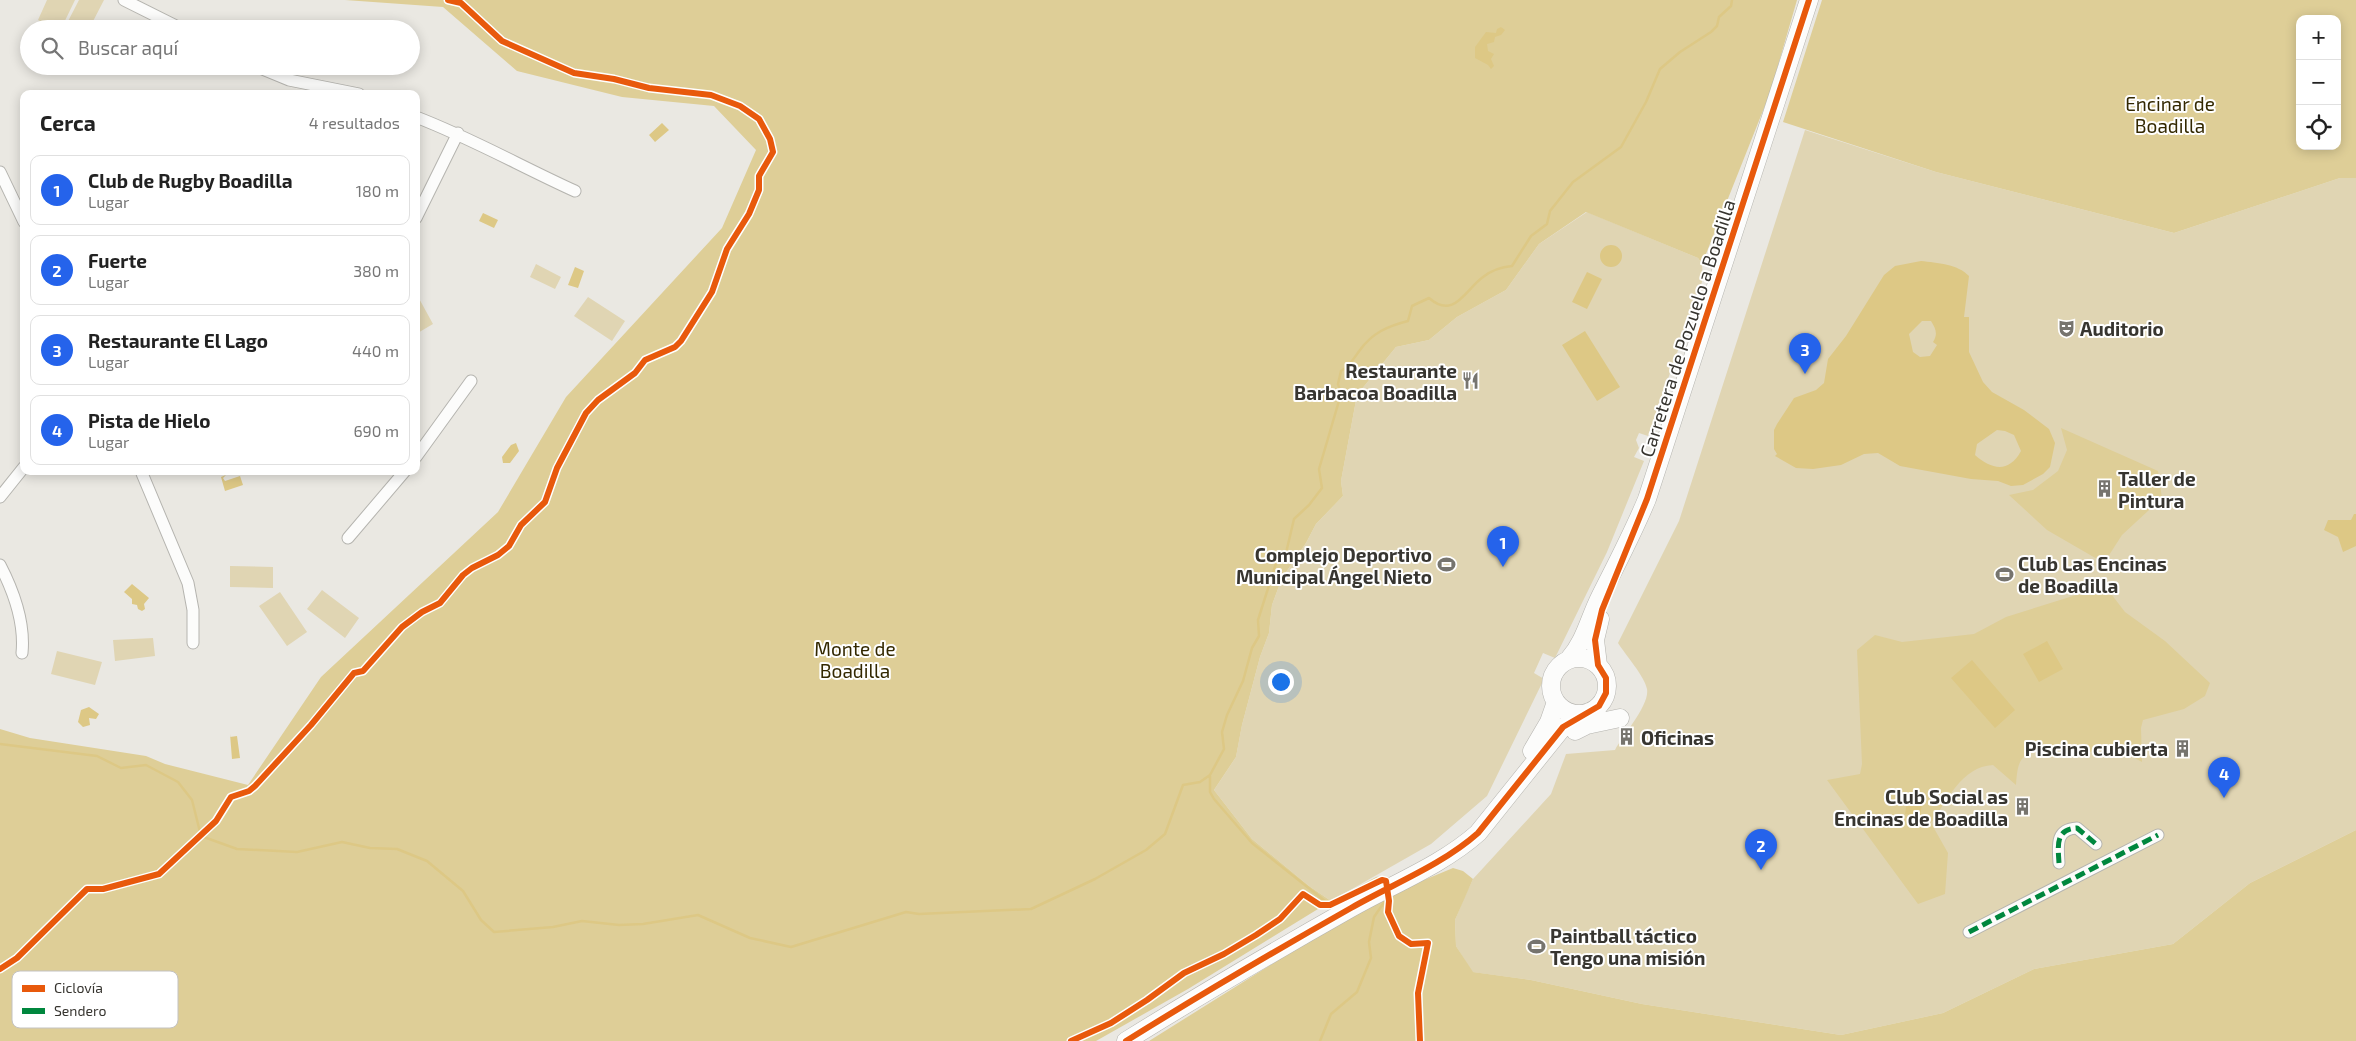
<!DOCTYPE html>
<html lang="es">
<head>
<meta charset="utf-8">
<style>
  body { margin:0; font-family:"Exo 2",sans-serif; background:#f6f6f6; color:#222 }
  .controls { position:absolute; right:15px; top:15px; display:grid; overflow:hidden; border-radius:10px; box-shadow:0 2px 12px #0003 }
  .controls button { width:45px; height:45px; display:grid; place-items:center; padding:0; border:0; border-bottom:1px solid #e0e0e0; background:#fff; color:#222; font:25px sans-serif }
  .you { position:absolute; left:1280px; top:681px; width:18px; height:18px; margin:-12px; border:4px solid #fff; border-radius:50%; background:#1a73e8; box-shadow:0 0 0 8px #1a73e833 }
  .badge { display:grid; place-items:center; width:32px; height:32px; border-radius:50%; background:#2563eb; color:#fff; font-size:16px; font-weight:700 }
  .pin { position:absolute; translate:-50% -41px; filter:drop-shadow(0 1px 2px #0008) }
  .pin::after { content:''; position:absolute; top:26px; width:18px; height:15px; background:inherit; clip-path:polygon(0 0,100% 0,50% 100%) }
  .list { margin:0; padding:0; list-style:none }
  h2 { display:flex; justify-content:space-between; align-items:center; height:65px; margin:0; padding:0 20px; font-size:21px }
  h2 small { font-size:16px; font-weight:400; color:#767676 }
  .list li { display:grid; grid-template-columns:32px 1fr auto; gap:15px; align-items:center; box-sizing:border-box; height:70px; margin:0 10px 10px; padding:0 10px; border:1px solid #e0e0e0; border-radius:10px }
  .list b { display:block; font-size:19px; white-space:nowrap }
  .list p { margin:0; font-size:16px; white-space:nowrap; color:#767676 }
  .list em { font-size:16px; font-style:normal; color:#767676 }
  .icon { flex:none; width:28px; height:28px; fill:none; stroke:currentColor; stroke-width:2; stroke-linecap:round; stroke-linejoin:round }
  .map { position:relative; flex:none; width:2356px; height:1041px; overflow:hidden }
  .search { position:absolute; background:#fff; box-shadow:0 2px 12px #0003; left:20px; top:20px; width:400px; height:55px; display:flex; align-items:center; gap:12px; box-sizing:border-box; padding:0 18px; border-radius:28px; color:#767676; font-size:19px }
  .panel { position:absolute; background:#fff; box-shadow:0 2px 12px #0003; left:20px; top:90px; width:400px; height:385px; border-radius:10px }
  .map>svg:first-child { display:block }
  .green { fill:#e0d5b3 }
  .forest { fill:#dece97; fill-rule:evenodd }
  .water { fill:#ddc885; fill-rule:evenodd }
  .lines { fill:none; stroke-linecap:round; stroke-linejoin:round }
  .stream { stroke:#ddc885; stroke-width:2.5 }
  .minor-casing { stroke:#b5b4af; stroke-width:13 }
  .primary-casing { stroke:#b5b4af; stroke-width:19 }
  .minor { stroke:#fcfcfb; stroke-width:11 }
  .primary { stroke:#fcfcfb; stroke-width:18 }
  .quiet { stroke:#00873e; stroke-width:5; stroke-dasharray:10 5; stroke-linecap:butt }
  .cycleway-casing { stroke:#fff; stroke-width:9 }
  .cycleway { stroke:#e8590c; stroke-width:6 }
  .labels { text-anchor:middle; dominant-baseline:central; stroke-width:4; stroke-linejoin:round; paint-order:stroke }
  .park-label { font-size:19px; fill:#332800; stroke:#fff }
  .street-label { font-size:19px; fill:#373530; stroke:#fff }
  .poi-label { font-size:19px; font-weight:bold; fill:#373530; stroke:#fff; text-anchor:start }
  .key { fill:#fff; stroke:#c3c2c1; stroke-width:1 }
  .key-label { font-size:14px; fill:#373530 }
</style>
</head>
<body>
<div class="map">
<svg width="2356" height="1041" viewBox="0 0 2356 1041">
  <rect width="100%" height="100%" fill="#eae8e2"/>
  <path class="green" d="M47 0H75L61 29H56L38 20Z
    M79 0H104L89 29H64Z
    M1805 130 1936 172 2174 233 2340 178H2356V830L2250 883 2173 944 2034 969 1943 1013 1841 1035 1642 1004 1531 980 1472 972 1456 946 1455 920 1464 898 1473 879 1551 794 1566 754 1615 750C1623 735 1650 705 1647 689 1645 677 1625 654 1618 643L1679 521Z
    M1587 212 1698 258 1702 264 1703 279 1648 436 1639 433 1636 440 1639 448 1634 457 1644 461 1607 552 1555 658 1543 653 1534 673 1544 679 1487 796 1431 844 1331 901 1309 886 1252 839 1214 790 1236 757 1242 725 1260 657 1269 633 1272 605 1282 578 1306 543 1316 524 1343 496 1341 481 1357 395 1396 347 1429 340 1457 317 1506 290 1539 244Z
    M536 264 561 277 555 289 530 277Z
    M416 293 433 324 416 334Z
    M588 297 625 321 612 341 574 316Z
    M230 566 273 567V588L230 587Z
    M322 590 359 618 345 638 307 609Z
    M280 592 307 632 287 646 259 606Z
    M153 638 155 656 115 661 113 640Z
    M57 651 102 662 95 685 51 674Z"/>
  <path class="forest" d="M345 0H1797L1770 93 1702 264 1698 258 1586 212 1539 244 1506 290 1457 317 1429 340 1396 347 1357 395 1341 481 1343 496 1316 524 1306 543 1282 578 1272 605 1269 633 1260 657 1242 725 1236 757 1214 790 1252 839 1309 886 1331 901 1188 989 1096 1041H0V729L30 738 146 756 165 764 248 785 321 677 498 512 566 397 722 228 756 150 714 106 622 97 517 71 443 7Z
    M1822 0H2356V178H2340L2174 233 1936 172 1783 122ZM2300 19H2337V146H2300Z
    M2061 428 2158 471 2162 498 2122 535 2104 563 2047 530 2009 495 2033 490 2058 471 2067 450Z
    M2105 586 2125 612 2165 641 2210 683 2205 696 2184 709 2143 720 2141 728 2142 762 2113 746C2082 755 2076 756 2045 745 2021 757 2018 756 2016 785L1993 765C1961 767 1948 800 1931 823L1948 853 1945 894 1918 904 1827 780 1860 774 1862 764 1857 650 1875 635 1902 642 1974 634 2006 617Z
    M2356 830V1041H1149L1323 932 1405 888 1453 868 1463 871 1473 879 1455 920 1456 946 1473 972 1531 980 1642 1004 1841 1035 1943 1013 2034 969 2173 944 2250 883Z"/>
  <path class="water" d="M1501 27 1505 30 1501 35 1495 37 1494 42 1487 44 1488 51 1494 54 1491 59 1494 66 1491 69 1488 65 1475 58V47L1486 32 1496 33 1497 29Z
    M662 123 669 130 655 142 649 135Z
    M483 213 498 220 494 228 479 221Z
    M1600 256a11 11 0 1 1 22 0a11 11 0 1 1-22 0Z
    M1921 261C1937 263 1958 264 1969 276L1964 317H1969V352L1983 382 1992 392 2024 410 2049 429 2055 443 2050 467 2043 474 2023 485 2011 486 1998 481 1971 479 1900 466 1878 453 1864 454 1841 465 1813 469 1796 468 1775 456 1777 454 1774 449V430L1777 424 1794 398 1816 390 1824 383 1828 359 1846 336 1884 275 1895 266ZM1922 321H1931C1936 329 1938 334 1933 342L1937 345 1930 356 1920 357 1913 352 1909 334ZM1997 430 2005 431 2014 435 2021 451C2009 473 1992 470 1975 455L1977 444Z
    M575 267 584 271 578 288 568 285Z
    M1587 272 1602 279 1587 309 1572 302Z
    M1585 331 1620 387 1597 401 1562 345Z
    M516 443 519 451 510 463H503L502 457 511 445Z
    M226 475 223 478 225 481 240 476 243 485 225 491 221 477Z
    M2354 514H2356V546L2343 552 2338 537 2324 530 2328 520H2351Z
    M132 584 149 598 144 604 145 609 142 611 138 609 137 605 132 604V599L124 592Z
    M2047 641 2063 669 2039 682 2023 654Z
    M1972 660 2015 710 1995 728 1951 678Z
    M89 707 99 714 96 719 89 718 90 725 83 727 78 722 81 710Z
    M230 734V737L237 736 240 758 232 759Z
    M1908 795 1923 798 1920 816 1905 814Z"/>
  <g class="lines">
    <path class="stream" d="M0 744 97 756 121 768 146 765 178 782 192 800 201 836 237 849 297 852 342 842 370 848 397 849 427 861 463 891 481 920 494 932 553 927 582 921 619 925 643 924 698 915 750 938 791 947 906 912 919 914 1031 909 1095 879 1146 850 1165 834 1183 785 1200 782 1210 775 1224 749 1222 732 1227 715 1243 681 1252 648 1259 636 1258 620 1277 560 1286 553 1294 519 1309 505 1322 488 1319 469 1341 394 1338 384 1341 371C1351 365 1353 359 1360 350 1372 333 1388 326 1408 321L1412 306 1429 298C1454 320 1465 290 1483 277 1492 270 1500 267 1512 266L1531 236 1547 224 1550 211 1573 182 1621 147 1646 102 1660 69 1680 52 1711 32 1717 26 1719 17 1731 6 1732 0
      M1210 776V792L1214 799 1252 843 1325 901 1330 903 1377 878H1383L1384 882
      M1320 1041 1331 1014 1357 992 1371 958 1369 942 1374 917 1387 898"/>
    <defs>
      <path id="minor" d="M124 0 182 29
        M255 66 289 80 359 94
        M416 117C471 138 522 167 575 191
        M0 172 24 222
        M416 218 458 133
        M416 457 471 381
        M141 471 188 583 193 610V643
        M0 497 24 467
        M348 538 405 471
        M0 565C14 592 25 623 22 653
        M2059 863C2058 846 2055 829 2077 828L2096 844
        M1969 932 2158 835"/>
      <path id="primary" d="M1551 686a28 28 0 1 1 56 0a28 28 0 1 1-56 0Z
        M1569 659C1585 641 1589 619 1600 597 1616 565 1633 533 1647 499L1809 0
        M1598 665 1595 640 1600 619
        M1575 731 1587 725 1620 718
        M1532 751 1549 722 1556 702
        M1126 1041C1200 995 1275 951 1351 908 1393 884 1442 865 1478 833L1563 727 1589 712"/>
    </defs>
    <use href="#minor" class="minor-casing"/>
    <use href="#primary" class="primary-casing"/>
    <use href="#minor" class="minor"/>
    <use href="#primary" class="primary"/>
    <path class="quiet" d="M2059 863C2058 846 2055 829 2077 828L2096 844
      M1969 932 2158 835"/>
    <defs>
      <path id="cycleway" d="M0 969 17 958 87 889H103L159 874 216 821 231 797 249 791 255 786 311 725 354 673 363 671 402 627 422 612 440 603 463 575 472 568 498 555 509 546 521 525 545 502 557 468 586 413 598 400 635 373 645 360 675 347 681 341 712 292 727 249 749 214 759 190V176L773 152 770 139 759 119 740 106 711 95 649 88 614 79 574 73 502 41 461 3 448 0
        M1071 1041 1111 1023 1147 1000 1184 973 1224 954 1256 935 1280 919 1303 894 1320 905H1330L1382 880 1386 881 1389 901 1388 912 1399 936 1411 944 1428 943 1418 993 1420 1041
        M1126 1041C1200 995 1275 951 1351 908 1393 884 1442 865 1478 833L1563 727 1599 706 1606 693V678L1598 665 1595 640 1602 610 1647 499 1809 0"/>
    </defs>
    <use href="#cycleway" class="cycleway-casing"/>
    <use href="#cycleway" class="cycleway"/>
  </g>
  <defs>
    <symbol id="theatre-bare" viewBox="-9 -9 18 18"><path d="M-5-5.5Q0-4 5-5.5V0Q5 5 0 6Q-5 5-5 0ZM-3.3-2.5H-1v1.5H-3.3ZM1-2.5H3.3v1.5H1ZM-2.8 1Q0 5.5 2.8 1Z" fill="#76746e" stroke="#fff" stroke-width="2.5" paint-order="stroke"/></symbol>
    <symbol id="restaurant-bare" viewBox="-9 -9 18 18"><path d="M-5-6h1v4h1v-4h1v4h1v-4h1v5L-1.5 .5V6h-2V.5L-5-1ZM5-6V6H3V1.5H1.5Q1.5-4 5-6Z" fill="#76746e" stroke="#fff" stroke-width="2.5" paint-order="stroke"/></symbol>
    <symbol id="building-bare" viewBox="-9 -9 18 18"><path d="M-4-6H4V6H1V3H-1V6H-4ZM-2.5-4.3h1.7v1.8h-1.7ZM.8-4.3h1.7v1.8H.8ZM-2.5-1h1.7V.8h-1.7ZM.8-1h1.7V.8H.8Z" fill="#76746e" stroke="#fff" stroke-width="2.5" paint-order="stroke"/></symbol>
    <symbol id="stadium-bare" viewBox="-9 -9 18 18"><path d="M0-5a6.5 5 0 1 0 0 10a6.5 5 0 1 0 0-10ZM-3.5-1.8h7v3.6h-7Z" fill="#76746e" stroke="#fff" stroke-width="2.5" paint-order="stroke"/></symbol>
  </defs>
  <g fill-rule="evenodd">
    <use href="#theatre-bare" x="2054" y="316" width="25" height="25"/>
    <use href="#restaurant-bare" x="1458" y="368" width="25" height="25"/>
    <use href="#building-bare" x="2092" y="476" width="25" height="25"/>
    <use href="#stadium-bare" x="1434" y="552" width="25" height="25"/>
    <use href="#stadium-bare" x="1992" y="562" width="25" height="25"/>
    <use href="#building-bare" x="1614" y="724" width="25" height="25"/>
    <use href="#building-bare" x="2170" y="736" width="25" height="25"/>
    <use href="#building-bare" x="2010" y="794" width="25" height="25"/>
    <use href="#stadium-bare" x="1524" y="934" width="25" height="25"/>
  </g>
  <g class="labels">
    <g class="park-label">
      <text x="2170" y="103">Encinar de<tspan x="2170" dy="22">Boadilla</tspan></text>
      <text x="855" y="648">Monte de<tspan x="855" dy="22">Boadilla</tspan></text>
    </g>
    <g class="street-label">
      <text transform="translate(1687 328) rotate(-72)">Carretera de Pozuelo a Boadilla</text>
    </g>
    <g class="poi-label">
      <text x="2080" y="328">Auditorio</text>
      <text x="1457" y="370" text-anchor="end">Restaurante<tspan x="1457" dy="22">Barbacoa Boadilla</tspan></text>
      <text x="2118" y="478">Taller de<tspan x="2118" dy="22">Pintura</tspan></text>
      <text x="1432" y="554" text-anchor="end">Complejo Deportivo<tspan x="1432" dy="22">Municipal Ángel Nieto</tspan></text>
      <text x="2018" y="563">Club Las Encinas<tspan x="2018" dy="22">de Boadilla</tspan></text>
      <text x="1641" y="737">Oficinas</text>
      <text x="2168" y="748" text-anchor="end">Piscina cubierta</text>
      <text x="2008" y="796" text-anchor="end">Club Social as<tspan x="2008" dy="22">Encinas de Boadilla</tspan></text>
      <text x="1550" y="935">Paintball táctico<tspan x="1550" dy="22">Tengo una misión</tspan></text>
    </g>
  </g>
  <rect x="12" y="971" width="166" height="57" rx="8" class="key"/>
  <rect x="22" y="985" width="23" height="7" fill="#e8590c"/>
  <rect x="22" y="1008" width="23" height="6" fill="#00873e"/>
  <g class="key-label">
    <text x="54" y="993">Ciclovía</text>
    <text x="54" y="1016">Sendero</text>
  </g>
</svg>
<div class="controls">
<button>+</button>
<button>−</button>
<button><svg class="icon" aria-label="locate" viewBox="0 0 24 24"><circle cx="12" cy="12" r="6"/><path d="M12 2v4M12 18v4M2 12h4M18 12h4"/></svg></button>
</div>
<div class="you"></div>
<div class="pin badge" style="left:1503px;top:567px">1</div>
<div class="pin badge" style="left:1761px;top:870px">2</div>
<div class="pin badge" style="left:1805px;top:374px">3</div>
<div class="pin badge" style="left:2224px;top:798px">4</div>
<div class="search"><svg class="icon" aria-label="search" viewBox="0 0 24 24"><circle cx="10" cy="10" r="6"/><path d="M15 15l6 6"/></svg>Buscar aquí</div>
<section class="panel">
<h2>Cerca<small>4 resultados</small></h2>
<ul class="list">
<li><span class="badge">1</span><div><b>Club de Rugby Boadilla</b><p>Lugar</p></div><em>180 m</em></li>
<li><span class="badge">2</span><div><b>Fuerte</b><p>Lugar</p></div><em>380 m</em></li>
<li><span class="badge">3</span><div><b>Restaurante El Lago</b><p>Lugar</p></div><em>440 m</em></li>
<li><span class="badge">4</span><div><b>Pista de Hielo</b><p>Lugar</p></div><em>690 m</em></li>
</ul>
</section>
</div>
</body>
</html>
